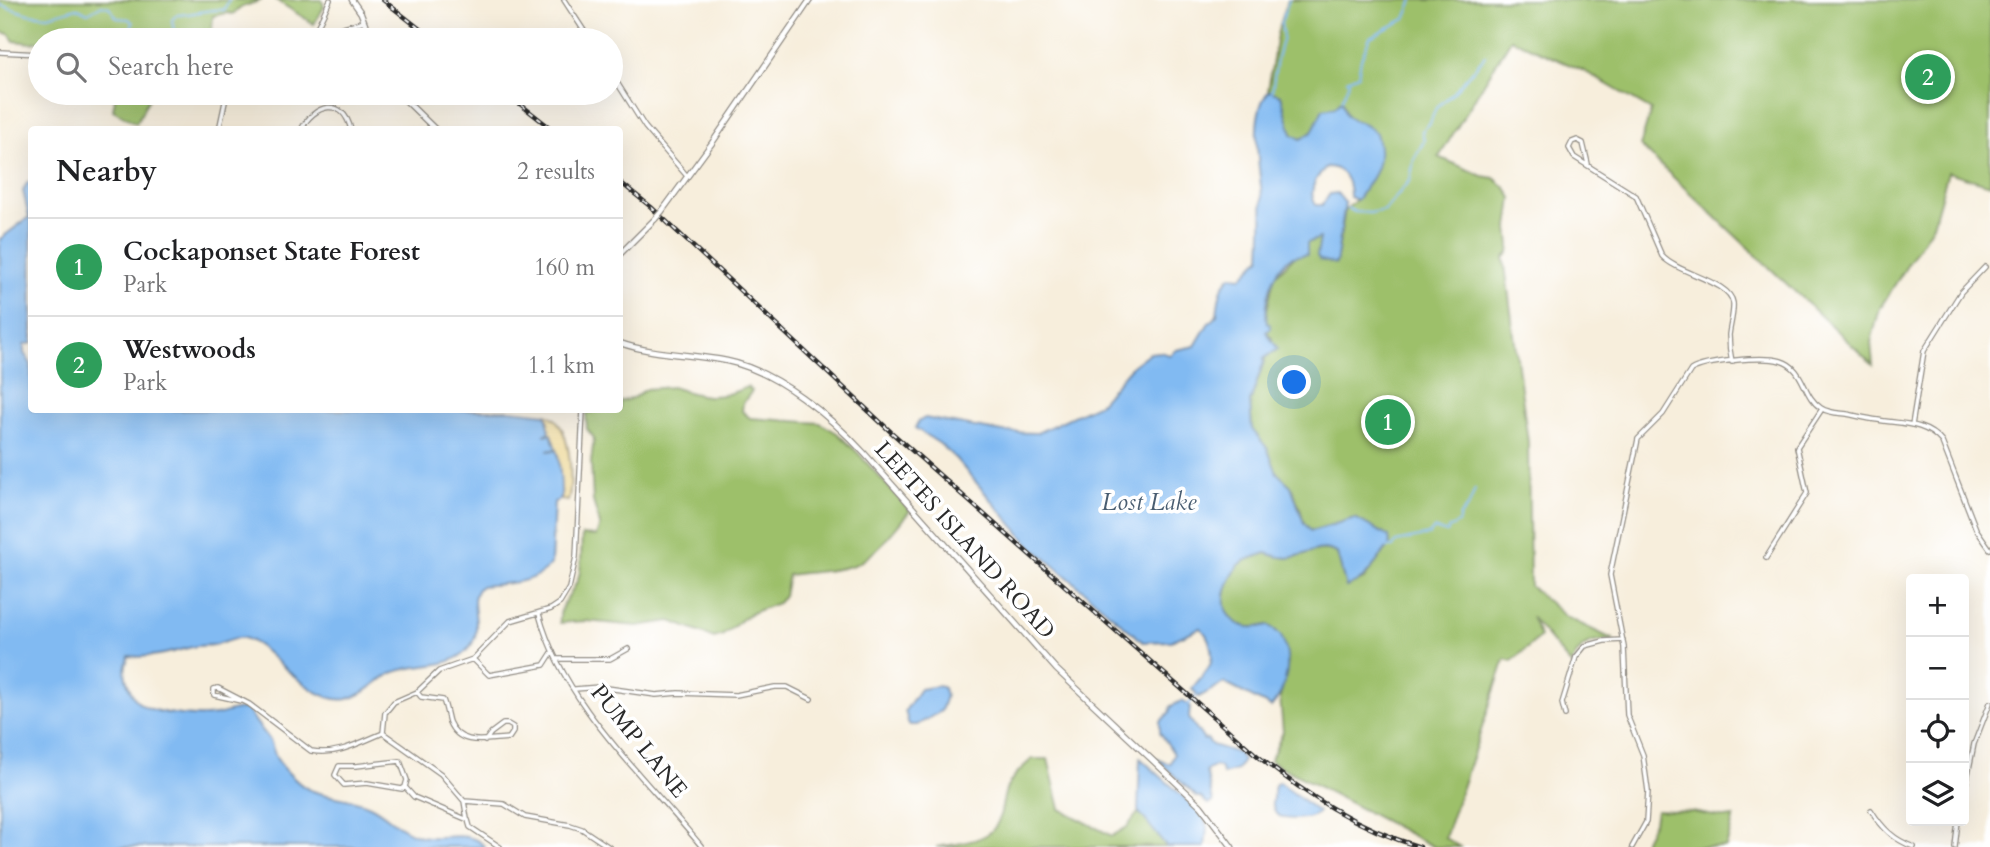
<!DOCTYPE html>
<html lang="en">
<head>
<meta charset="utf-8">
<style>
  body { margin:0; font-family:Cardo,serif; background:#f6f6f6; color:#202124 }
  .controls { position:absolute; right:21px; bottom:21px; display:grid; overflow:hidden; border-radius:7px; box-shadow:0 7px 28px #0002 }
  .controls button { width:63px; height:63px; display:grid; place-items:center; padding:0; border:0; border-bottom:2px solid #e0e0e0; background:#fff; color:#202124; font:35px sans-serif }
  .you { position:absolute; left:1295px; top:383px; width:24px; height:24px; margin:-18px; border:5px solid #fff; border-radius:50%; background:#1a73e8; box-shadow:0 0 0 10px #1a73e833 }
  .badge { display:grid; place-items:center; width:46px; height:46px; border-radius:50%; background:#ea580c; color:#fff; font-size:23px; font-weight:700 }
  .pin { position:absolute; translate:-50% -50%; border:4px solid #fff; box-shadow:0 2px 7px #0006 }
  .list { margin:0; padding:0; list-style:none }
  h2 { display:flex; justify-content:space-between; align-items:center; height:91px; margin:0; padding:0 28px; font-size:30px }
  h2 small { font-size:23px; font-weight:400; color:#757577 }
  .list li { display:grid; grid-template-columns:46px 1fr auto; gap:21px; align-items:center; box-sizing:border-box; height:98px; padding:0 28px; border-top:2px solid #e0e0e0 }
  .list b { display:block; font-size:26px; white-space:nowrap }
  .list p { margin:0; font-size:23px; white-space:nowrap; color:#757577 }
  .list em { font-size:23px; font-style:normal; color:#757577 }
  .icon { flex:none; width:38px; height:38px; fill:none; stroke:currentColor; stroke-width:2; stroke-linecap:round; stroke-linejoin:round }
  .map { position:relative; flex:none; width:1990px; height:847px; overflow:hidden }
  .search { position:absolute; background:#fff; box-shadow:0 7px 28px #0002; left:28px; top:28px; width:595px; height:77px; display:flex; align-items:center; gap:18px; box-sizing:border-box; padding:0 24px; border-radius:38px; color:#757577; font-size:26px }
  .panel { position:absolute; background:#fff; box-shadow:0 7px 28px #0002; left:28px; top:126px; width:595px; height:287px; border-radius:7px }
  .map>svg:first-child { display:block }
  .green { fill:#9dc06a; stroke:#64764a; stroke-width:2 }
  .sand { fill:#eeda9e; stroke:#8c8264; stroke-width:2 }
  .water { fill:#81baf2; stroke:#56728e; stroke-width:2 }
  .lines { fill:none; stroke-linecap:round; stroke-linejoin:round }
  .stream { stroke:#81baf2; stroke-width:2 }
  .street-casing { stroke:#918c84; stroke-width:6 }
  .secondary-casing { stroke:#918c84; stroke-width:7 }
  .street { stroke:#fff; stroke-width:3.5 }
  .secondary { stroke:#fff; stroke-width:4.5 }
  .rail-casing { stroke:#2b2b2b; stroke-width:4.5 }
  .rail { stroke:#fff; stroke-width:2; stroke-dasharray:5; stroke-linecap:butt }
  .secondary-bridge-casing { stroke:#918c84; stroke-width:7; stroke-linecap:butt }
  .secondary-bridge { stroke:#fff; stroke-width:4.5 }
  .labels { text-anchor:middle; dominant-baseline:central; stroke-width:7; stroke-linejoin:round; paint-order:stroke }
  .street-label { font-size:23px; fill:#2b2b2b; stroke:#fff }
  .water-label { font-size:24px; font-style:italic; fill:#495d71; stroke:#fff }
</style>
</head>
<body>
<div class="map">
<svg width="1990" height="847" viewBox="0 0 1990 847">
  <rect width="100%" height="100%" fill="#fff"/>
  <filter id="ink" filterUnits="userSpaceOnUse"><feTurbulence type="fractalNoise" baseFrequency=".0143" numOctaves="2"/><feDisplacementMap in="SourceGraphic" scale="14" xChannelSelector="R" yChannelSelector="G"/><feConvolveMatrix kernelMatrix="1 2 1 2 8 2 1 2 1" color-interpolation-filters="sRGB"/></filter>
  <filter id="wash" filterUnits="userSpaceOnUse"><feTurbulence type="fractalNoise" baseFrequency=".00686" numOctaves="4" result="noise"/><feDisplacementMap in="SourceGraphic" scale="28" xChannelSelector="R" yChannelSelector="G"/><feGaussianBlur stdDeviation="1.57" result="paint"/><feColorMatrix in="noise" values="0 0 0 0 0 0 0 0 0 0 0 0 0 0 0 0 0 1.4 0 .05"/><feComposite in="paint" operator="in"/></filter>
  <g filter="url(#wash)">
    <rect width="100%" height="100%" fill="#f7eedc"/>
    <path class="green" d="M0 0H262L242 7 233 14 227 13 213 16 211 40H45L31 43 14 41 9 34 0 32Z
      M276 0H322L324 7 314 24Z
      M1288 0H1990V185L1948 172 1933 225 1880 308 1871 342 1873 365 1640 146 1651 110 1584 71 1511 39 1439 157 1482 176 1494 178 1506 188 1512 198 1508 228 1510 245 1509 253 1504 258 1528 442 1530 586 1566 617 1614 640C1592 640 1579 644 1571 665L1531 617 1540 637 1512 661 1505 659 1445 838 1460 847H1434L1270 761 1283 732 1280 697 1288 661 1280 635 1268 625C1233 635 1214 609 1231 578 1234 574 1236 567 1240 564 1246 559 1258 556 1266 553 1275 556 1284 559 1293 557 1310 554 1320 545 1337 553L1346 587 1364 579 1390 544 1384 534 1355 518 1311 531 1304 523 1300 508 1291 486 1277 473 1267 448 1252 430 1250 402 1272 338 1266 331V316L1274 277 1307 243 1321 237 1336 263 1345 210C1361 197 1372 182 1378 161L1360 122C1346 120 1345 113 1342 100L1312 132 1301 139 1292 134 1281 95 1268 91 1277 34Z
      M110 93H153C145 102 143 113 136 123L113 110 115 99Z
      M672 387C702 397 716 401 747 387L752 391 743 403 742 411 750 418 820 423 837 433 858 453 910 511C895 528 876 556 854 565 833 572 810 572 788 575L784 596 778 603 749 614 723 635 714 638 671 621 637 626 586 621 560 623C558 601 573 596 579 576 582 563 581 548 582 535L596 536 600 525 593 501 591 462 594 438 587 429 586 414 599 410H620V402L635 397 646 389Z
      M1032 759H1048L1060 809 1112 836 1127 827 1138 813 1196 847H936C952 844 975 843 989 833 1002 824 1001 807 1005 793 1009 779 1021 769 1032 759Z
      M1656 810 1692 812 1726 818 1734 817 1726 847H1641L1654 822Z"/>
    <path class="sand" d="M546 414C571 420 574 480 568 501L560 500 562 496 556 450 548 452 544 434 549 422Z"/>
    <path class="water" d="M1269 91 1281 95 1292 134 1301 139 1312 132 1323 109 1335 107 1342 100C1346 117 1344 116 1359 122 1365 124 1371 129 1376 133 1385 163 1375 175 1357 200L1350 197C1350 181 1344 167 1326 167 1315 178 1307 191 1316 205H1322L1330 194 1337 193 1345 203 1336 264 1320 260 1317 256 1320 238 1307 243V254C1302 255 1294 256 1290 258 1272 270 1264 304 1267 323L1270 324V329L1266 332 1278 349 1263 359 1264 361 1250 402 1252 429 1267 448 1277 473 1291 486 1304 523 1311 531 1355 518 1389 537 1390 544C1376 561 1367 581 1346 587L1337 553C1320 544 1310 554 1293 557 1284 559 1275 556 1266 553 1258 556 1246 559 1240 564 1236 567 1234 574 1231 578 1214 609 1233 635 1268 625 1272 628 1278 632 1281 636 1293 658 1287 690 1271 707L1224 683 1199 697 1192 689C1197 681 1206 673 1210 665 1215 655 1209 634 1200 628L1171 641 1143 642 1028 543 956 459 940 444 915 428 918 422 925 418 1003 432 1037 433 1099 404 1132 366 1149 353 1159 352 1170 355 1176 350 1195 346 1208 324 1217 315C1219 299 1219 288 1231 276L1242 277 1261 257C1262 237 1263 217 1262 197 1260 169 1248 114 1269 91Z
      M31 182 32 343 24 345V353L31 364 32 410H511L546 414 550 432 544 435 551 434 556 449 547 451 556 450 558 454C559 465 563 491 560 500L554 502 551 564C535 585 505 583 481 586 462 602 491 630 464 653 446 668 419 664 398 671 378 677 368 695 347 699 322 704 292 674 274 659 265 651 256 641 244 638 235 636 222 643 213 645 208 646 203 645 197 646 173 651 154 659 129 656 124 667 124 675 129 687 131 692 133 697 137 701 148 714 199 718 216 715 227 713 236 708 247 709 254 721 262 729 269 739 273 745 273 753 277 759 283 768 298 784 308 789 327 798 351 797 370 806 387 814 400 831 420 836 441 841 470 828 485 847H0V239L29 217 23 191 27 183Z
      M939 686 944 688 946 696 941 711 917 725H909L905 711 920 689Z
      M1182 701 1190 706 1189 718 1204 740 1207 739 1212 745 1238 753 1243 760 1237 770 1223 774 1220 767 1215 766 1206 771 1213 802 1208 804 1200 797H1197L1157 759 1170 764 1174 754 1160 732V722L1169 713 1171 706Z
      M1140 758 1203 814 1207 827 1205 847H1167L1138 811Z
      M1279 782 1318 812 1317 814C1307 820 1285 821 1276 814L1272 804 1275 785Z"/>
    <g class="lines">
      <path class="stream" d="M0 5 28 14 48 16 77 8 88 13 102 5 109 7 117 18 129 19 133 23 129 34 137 40
        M153 40 157 32 168 39 174 31 172 20 176 15C193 15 208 8 224 10L229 0
        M1272 92 1277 58 1283 37 1281 23 1289 0
        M1342 100 1349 82 1347 80 1358 75 1361 59 1370 37 1405 19 1413 0
        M1347 208 1355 212 1370 213 1385 210 1410 180 1414 159 1424 141 1422 131 1430 123 1436 108 1453 93 1485 56
        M1387 547H1393L1396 542 1429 535 1434 529 1447 533 1449 528 1458 523 1460 516 1469 505 1475 489
        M1188 705 1197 695"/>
    </g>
  </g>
  <g filter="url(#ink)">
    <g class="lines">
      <defs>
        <path id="street" d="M564 0 590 40
          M313 36 330 0
          M238 40 313 36 364 21
          M0 52 40 54
          M611 73 645 127 687 176
          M219 130 225 102 230 93
          M301 130C314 104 343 96 351 130
          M1588 164 1583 143 1577 140 1572 142 1569 148 1574 157 1636 196 1662 256C1678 274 1730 281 1733 303 1734 313 1730 325 1729 335 1729 344 1730 353 1732 362
          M1912 425 1924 351 1961 292 1985 267
          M1766 558 1807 493 1797 447 1822 409
          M539 614C563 704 645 777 702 847
          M473 659 489 675 544 665 553 651
          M557 659H610L628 649
          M575 689 600 687 656 695 678 693 736 695 775 687H787L811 699
          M417 692 421 697 443 700C446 707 447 715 449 722 460 748 487 739 509 738L513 732V727L508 724H503L491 733 485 741
          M241 701 214 695V689L218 688 249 704 311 751C336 756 359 743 383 733
          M1565 715 1562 703 1576 657 1585 646 1604 641 1623 640
          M400 761 407 780 405 787 402 789 367 783 344 785 335 775 339 766H356Z
          M405 787 414 797 468 820 470 827 500 847
          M1964 794 1974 744 1990 703
          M464 801 441 774 383 733 385 713 394 702 417 692 439 671 473 659 510 621 551 609 560 603 569 588 576 557 583 410
          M464 801 504 804 525 817 570 825 582 829 609 847
          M464 801 467 819
          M1871 810C1882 828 1894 840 1914 847
          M1632 847 1646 822 1648 791 1643 755 1627 715 1624 647 1610 575 1638 439 1663 414 1691 370C1705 361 1764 356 1781 361 1805 368 1802 396 1821 408 1828 413 1838 413 1847 414 1857 416 1868 419 1878 420 1901 424 1926 422 1942 442L1976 529 1990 549
          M1955 847 1958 821"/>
        <path id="secondary" d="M352 0 361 13 371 40
          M398 93 436 130
          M662 211 712 143 810 0
          M620 254 655 219
          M620 343C654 355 691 354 727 361 777 371 831 417 865 454L1056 669 1201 806 1232 847"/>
      </defs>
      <use href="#street" class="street-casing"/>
      <use href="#secondary" class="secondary-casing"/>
      <use href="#street" class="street"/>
      <use href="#secondary" class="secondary"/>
      <defs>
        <path id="rail" d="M383 0 434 40
          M506 93 553 130
          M620 182 651 207 891 432 1254 753C1304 794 1357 828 1420 847"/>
      </defs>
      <use href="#rail" class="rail-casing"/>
      <use href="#rail" class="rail"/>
      <defs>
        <path id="secondary-bridge" d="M655 219 662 211"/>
      </defs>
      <use href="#secondary-bridge" class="secondary-bridge-casing"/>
      <use href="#secondary-bridge" class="secondary-bridge"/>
    </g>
  </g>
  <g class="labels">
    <g class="street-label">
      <text transform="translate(965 540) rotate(48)">LEETES ISLAND ROAD</text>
      <text transform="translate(639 741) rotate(51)">PUMP LANE</text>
    </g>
    <g class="water-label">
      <text x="1149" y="502">Lost Lake</text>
    </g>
  </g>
</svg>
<div class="controls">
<button>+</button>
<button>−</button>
<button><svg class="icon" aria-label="locate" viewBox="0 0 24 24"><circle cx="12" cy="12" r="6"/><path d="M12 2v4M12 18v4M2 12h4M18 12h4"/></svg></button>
<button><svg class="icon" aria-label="layers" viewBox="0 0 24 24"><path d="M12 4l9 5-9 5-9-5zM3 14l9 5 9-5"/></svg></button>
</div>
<div class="you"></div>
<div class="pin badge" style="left:1388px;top:422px;background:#2e9e5b">1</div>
<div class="pin badge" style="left:1928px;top:77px;background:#2e9e5b">2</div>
<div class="search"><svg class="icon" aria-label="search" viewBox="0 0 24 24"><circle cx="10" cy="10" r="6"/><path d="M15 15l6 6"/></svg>Search here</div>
<section class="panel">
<h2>Nearby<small>2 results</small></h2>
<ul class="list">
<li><span class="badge" style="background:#2e9e5b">1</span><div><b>Cockaponset State Forest</b><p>Park</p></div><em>160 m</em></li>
<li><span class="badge" style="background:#2e9e5b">2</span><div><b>Westwoods</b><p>Park</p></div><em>1.1 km</em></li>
</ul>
</section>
</div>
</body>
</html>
